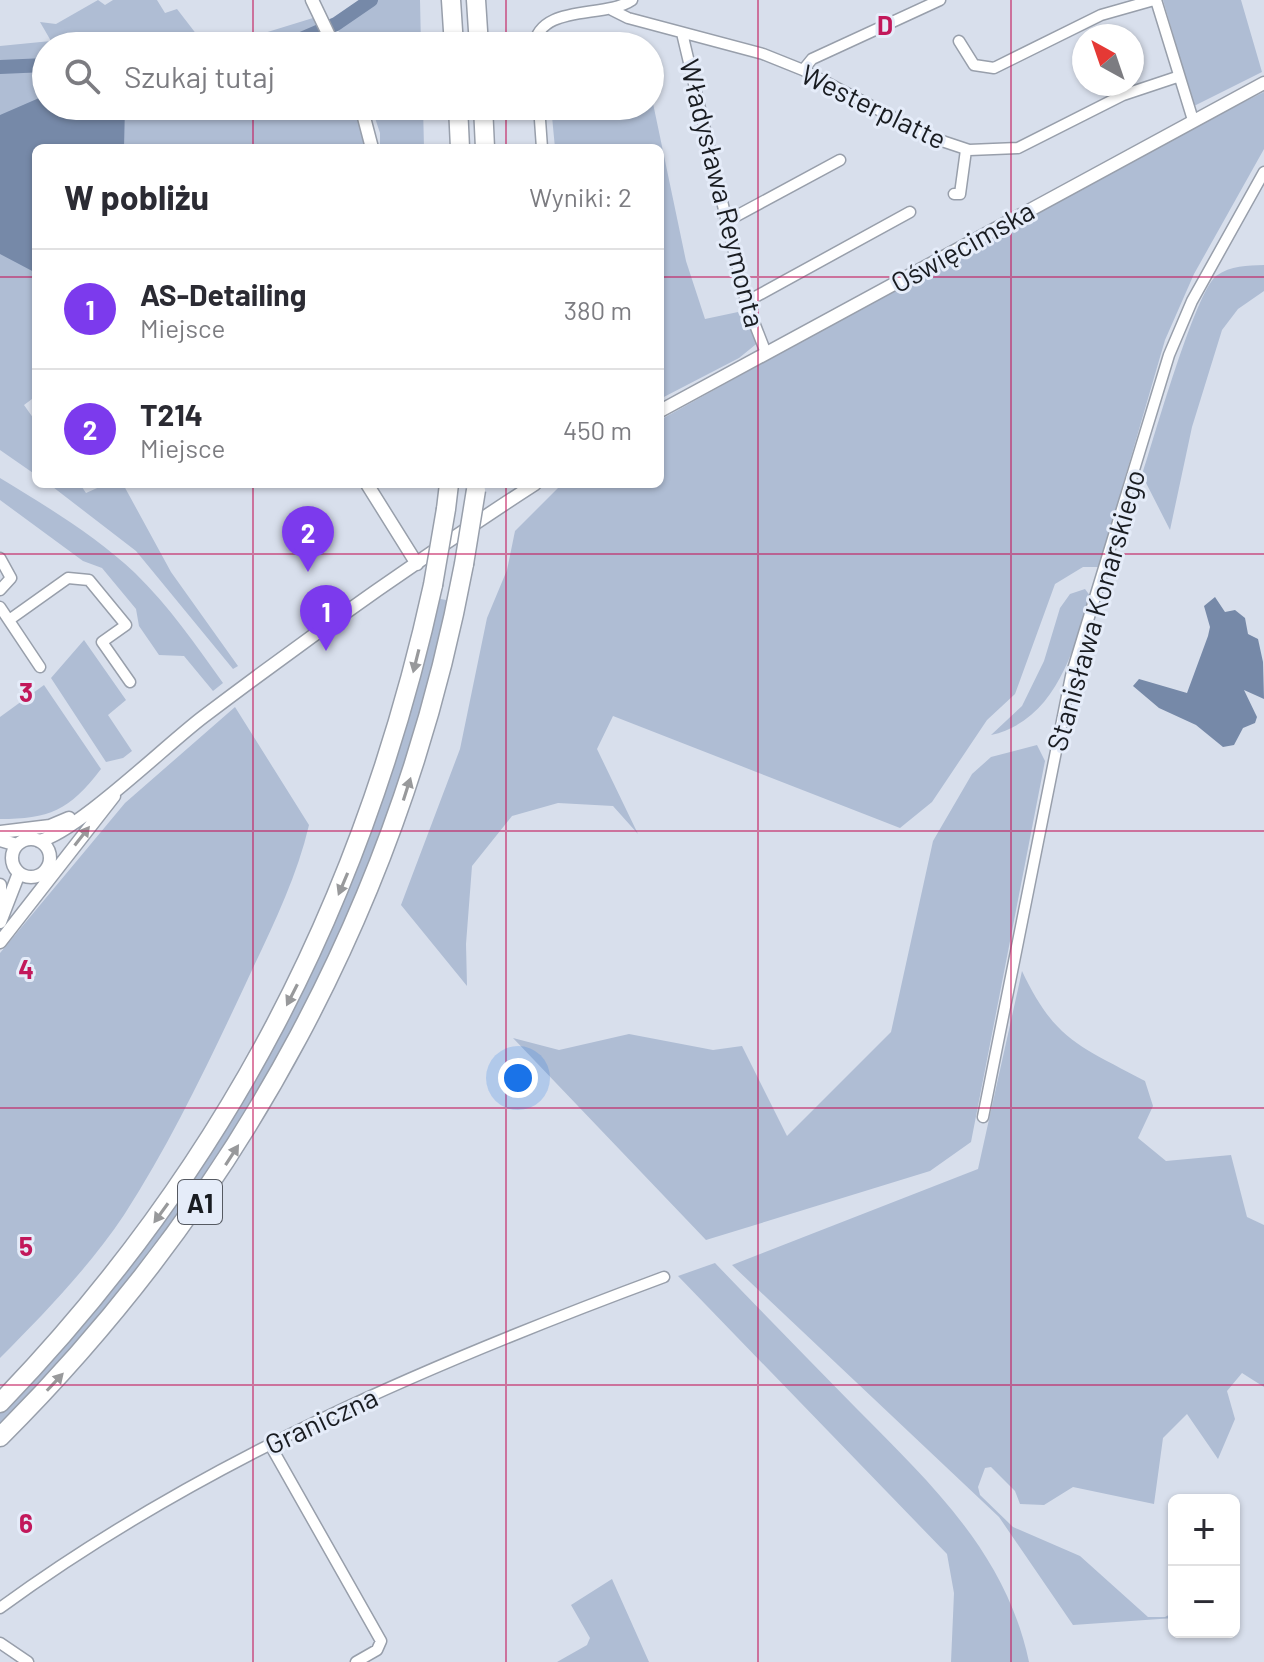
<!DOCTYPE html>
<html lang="pl">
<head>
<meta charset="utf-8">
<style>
  body { margin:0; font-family:Barlow,sans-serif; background:#f7f7f7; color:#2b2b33 }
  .controls { position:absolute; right:24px; bottom:24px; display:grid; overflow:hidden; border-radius:12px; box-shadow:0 2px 6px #0004 }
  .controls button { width:72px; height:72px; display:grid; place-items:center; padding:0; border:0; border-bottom:2px solid #e1e1e2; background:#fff; color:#2b2b33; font:40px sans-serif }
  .compass { position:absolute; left:1072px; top:24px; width:72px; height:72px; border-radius:50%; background:#fff; box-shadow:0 2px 6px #0004; rotate:320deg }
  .you { position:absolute; left:518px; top:1078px; width:28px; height:28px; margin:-20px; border:6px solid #fff; border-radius:50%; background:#1a73e8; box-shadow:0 0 0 12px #1a73e833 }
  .badge { display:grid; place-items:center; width:52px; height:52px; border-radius:50%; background:#7c3aed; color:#fff; font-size:26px; font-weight:700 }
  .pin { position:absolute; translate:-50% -66px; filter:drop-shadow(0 2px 4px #0008) }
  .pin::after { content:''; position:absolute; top:42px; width:28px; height:24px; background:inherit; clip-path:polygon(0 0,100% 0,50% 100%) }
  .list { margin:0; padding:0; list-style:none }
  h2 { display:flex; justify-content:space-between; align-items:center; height:104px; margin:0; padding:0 32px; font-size:34px }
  h2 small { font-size:26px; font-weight:400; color:#7c7c81 }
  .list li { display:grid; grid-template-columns:52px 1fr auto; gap:24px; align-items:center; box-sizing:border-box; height:120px; padding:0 32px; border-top:2px solid #e1e1e2 }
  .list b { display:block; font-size:30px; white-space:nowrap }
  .list p { margin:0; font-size:26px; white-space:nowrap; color:#7c7c81 }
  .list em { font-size:26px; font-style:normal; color:#7c7c81 }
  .icon { flex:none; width:44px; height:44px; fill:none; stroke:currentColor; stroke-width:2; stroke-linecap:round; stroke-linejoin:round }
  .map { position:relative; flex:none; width:1264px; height:1662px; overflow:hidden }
  .search { position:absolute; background:#fff; box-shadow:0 2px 6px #0004; left:32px; top:32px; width:632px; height:88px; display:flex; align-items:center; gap:20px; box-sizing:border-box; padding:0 28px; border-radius:44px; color:#7c7c81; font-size:30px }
  .panel { position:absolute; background:#fff; box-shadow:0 2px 6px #0004; left:32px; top:144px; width:632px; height:344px; border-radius:12px }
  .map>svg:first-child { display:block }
  .green { fill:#afbdd4 }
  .water { fill:#7689a8 }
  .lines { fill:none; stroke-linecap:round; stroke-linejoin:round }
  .river { stroke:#7689a8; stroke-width:14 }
  .minor-casing { stroke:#989fab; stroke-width:13 }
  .tertiary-casing { stroke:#989fab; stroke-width:15 }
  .motorway-casing { stroke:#989fab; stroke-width:21 }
  .minor { stroke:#fff; stroke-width:10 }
  .tertiary { stroke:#fff; stroke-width:12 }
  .motorway { stroke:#fff; stroke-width:18 }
  .motorway-bridge-casing { stroke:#989fab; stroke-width:21; stroke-linecap:butt }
  .motorway-bridge { stroke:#fff; stroke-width:18 }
  .oneway { fill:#98999b }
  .grid { fill:none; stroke:#c2185b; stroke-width:2; stroke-opacity:0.55 }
  .labels { text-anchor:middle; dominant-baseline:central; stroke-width:6; stroke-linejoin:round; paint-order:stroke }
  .shield { fill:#e5ecf9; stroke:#565a62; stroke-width:2 }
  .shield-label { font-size:26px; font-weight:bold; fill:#191c21 }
  .street-label { font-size:28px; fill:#191c21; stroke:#e5ecf9 }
  .grid-label { font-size:26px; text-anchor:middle; font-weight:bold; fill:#c2185b; stroke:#e5ecf9; stroke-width:6; stroke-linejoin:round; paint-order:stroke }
</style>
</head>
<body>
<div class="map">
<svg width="1264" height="1662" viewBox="0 0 1264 1662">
  <rect width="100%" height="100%" fill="#d8dfec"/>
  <path class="green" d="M98 0 105 5 113 0H157L165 13 177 9 204 44 261 34 313 18 317 27 268 46H46V62H0V46L51 41 40 22 56 24Z
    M378 0H420L421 46H346L337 28Z
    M1163 0H1241L1262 72 1194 106Z
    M545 34 636 38 639 46H546Z
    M46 69V106H352L361 126 365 148H36V396L24 405 36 422V475L0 450V70Z
    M650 89 686 261 705 319 738 312 760 341 739 358 660 399V148H555L551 106H650Z
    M1264 92V149L1194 274 1165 340 1099 567H1083L1055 584 1015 694 987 720 932 802 900 828 613 716 597 749 638 834 613 806 558 803 512 816 472 866 466 944 467 986 401 905 460 749 487 618 507 570 515 531 562 484H660V420L1133 157Z
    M371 106H423L424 148H380V133Z
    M1264 265V291L1238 309 1222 330 1192 427 1170 530 1142 475C1153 441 1195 293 1216 276 1231 265 1247 266 1264 265Z
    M0 478C46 506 96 536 135 573 169 606 196 645 223 683L213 691 184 656 159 655 139 626 136 609 102 568 83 561 0 500Z
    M49 484H80L86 493 106 484H123L171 572 238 666 233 669 136 551Z
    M1085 589 1091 597C1072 652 1056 720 991 735L1022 706 1044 661 1060 608 1070 594Z
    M436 598 451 601 388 827 290 1044 148 1263 0 1429V1411L28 1383 283 1027Z
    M84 640 126 700 108 715 132 751 123 758 106 762 51 678Z
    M44 685 101 769C69 811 49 819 0 819V717Z
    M235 707 309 825C296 881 270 931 246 983 209 1062 171 1142 124 1215 90 1266 43 1315 0 1358V953L125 803Z
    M1037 745 1045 761 971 1142 930 1171 706 1240 513 1038 559 1050 629 1034 713 1050 742 1046 787 1136 891 1032 933 841 972 774 991 757Z
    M1022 971C1055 1041 1080 1046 1145 1081L1153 1106 1138 1138 1166 1161 1231 1155 1247 1217 1264 1225V1387L1242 1373 1227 1391 1235 1419 1218 1459 1187 1414 1163 1438 1154 1504 1073 1487 1044 1505 1020 1504 1015 1491 991 1467 985 1468 978 1487 980 1495 1013 1527 1080 1556 1148 1617H1165L1174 1612V1618L1073 1625 999 1517 732 1265 978 1169Z
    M715 1263C762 1312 809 1360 856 1408 931 1484 1006 1553 1029 1662H951L954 1593 947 1554 678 1276Z
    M612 1579 649 1662H557L587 1645 590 1638 571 1605Z"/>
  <path class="water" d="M46 95V106H125L124 148H36V273L0 254V115Z
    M1215 597 1225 612 1235 610 1245 618 1248 634 1258 639 1263 662 1264 699 1244 690 1257 717 1255 723 1243 728 1234 745 1223 747 1196 725 1159 708 1133 686 1139 679 1187 693 1208 636 1210 627 1204 606Z"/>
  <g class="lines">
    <path class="river" d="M285 46 336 24 371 0
      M0 67 46 65"/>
    <defs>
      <path id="minor" d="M1156 0 1193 120
        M612 10 628 18 763 54 803 70 930 137 969 150 1018 148 1123 95 1177 77
        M682 33 746 302 766 353
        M959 41 974 65 994 68 1101 15 1154 0
        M534 46C540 3 604 19 632 0
        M803 70 812 59 940 0
        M539 106 542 148
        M954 194H960L966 150
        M727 221 840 160
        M746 302 910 212
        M0 558 11 578 0 590
        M0 607 40 667
        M9 620 68 578 89 580 126 625 102 642 130 682
        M983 1117 1071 676 1169 355 1192 301 1264 172
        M269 1443 381 1641 377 1650 356 1662
        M0 1608C201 1461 432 1363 664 1277
        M0 1643 28 1662"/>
      <path id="tertiary" d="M312 0 334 46
        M361 106 372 148
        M660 411 1264 83
        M367 484 417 564
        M0 832 50 826 69 818
        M12 858a19 19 0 1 1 38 0a19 19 0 1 1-38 0Z
        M0 840 17 845
        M39 841C77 832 166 745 203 717 310 636 422 557 535 484
        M0 885V907
        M0 922 19 873
        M0 942 114 796"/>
      <path id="motorway" d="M451 0 454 46
        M476 0 479 46
        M458 106 460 148
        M483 106 485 148
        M446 509 449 484
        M0 1403C225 1170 364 901 433 585
        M0 1437C240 1198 402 898 464 564"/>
    </defs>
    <use href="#minor" class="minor-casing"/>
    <use href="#tertiary" class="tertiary-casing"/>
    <use href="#motorway" class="motorway-casing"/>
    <use href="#minor" class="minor"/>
    <use href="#tertiary" class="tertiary"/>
    <use href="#motorway" class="motorway"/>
    <defs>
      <path id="motorway-bridge" d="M464 564 476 490
        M433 585 446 509"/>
    </defs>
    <use href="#motorway-bridge" class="motorway-bridge-casing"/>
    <use href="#motorway-bridge" class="motorway-bridge"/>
  </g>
  <defs><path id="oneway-solid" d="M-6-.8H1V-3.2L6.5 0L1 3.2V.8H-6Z" transform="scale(2)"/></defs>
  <g class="oneway">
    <use href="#oneway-solid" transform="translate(416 661) rotate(104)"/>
    <use href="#oneway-solid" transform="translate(407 789) rotate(-72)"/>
    <use href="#oneway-solid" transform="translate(82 836) rotate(-52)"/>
    <use href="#oneway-solid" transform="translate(343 884) rotate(113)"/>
    <use href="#oneway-solid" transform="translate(292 995) rotate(117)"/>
    <use href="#oneway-solid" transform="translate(232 1155) rotate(-57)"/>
    <use href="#oneway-solid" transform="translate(161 1213) rotate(126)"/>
    <use href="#oneway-solid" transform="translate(55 1382) rotate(-47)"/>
  </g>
  <path class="grid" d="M253 0V46M506 0V46M758 0V1662M1011 0V1662M253 106V148M506 106V148M0 277H36M660 277H1264M253 484V1662M506 484V1662M0 554H1264M0 831H1264M0 1108H1264M0 1385H1264"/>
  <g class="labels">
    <rect class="shield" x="178" y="1180" width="44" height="44" rx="6"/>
    <g class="shield-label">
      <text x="200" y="1202">A1</text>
    </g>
    <g class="street-label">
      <text transform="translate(874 106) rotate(26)">Westerplatte</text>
      <text transform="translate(723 193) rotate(76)">Władysława Reymonta</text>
      <text transform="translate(962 246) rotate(-29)">Oświęcimska</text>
      <text transform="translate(1095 610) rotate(-74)">Stanisława Konarskiego</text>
      <text transform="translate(321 1420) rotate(-25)">Graniczna</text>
    </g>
  </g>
  <g class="grid-label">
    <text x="885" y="35">D</text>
    <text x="26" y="702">3</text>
    <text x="26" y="979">4</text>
    <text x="26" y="1256">5</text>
    <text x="26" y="1533">6</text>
  </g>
</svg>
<div class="controls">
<button>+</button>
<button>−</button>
</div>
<svg class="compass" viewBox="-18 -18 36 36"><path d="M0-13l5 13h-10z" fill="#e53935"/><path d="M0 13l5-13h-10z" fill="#7c7c81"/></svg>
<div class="you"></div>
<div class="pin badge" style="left:326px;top:651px">1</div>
<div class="pin badge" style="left:308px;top:572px">2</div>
<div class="search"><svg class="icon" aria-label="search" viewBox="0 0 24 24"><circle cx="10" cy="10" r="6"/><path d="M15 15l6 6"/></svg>Szukaj tutaj</div>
<section class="panel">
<h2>W pobliżu<small>Wyniki: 2</small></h2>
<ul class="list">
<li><span class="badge">1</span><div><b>AS-Detailing</b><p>Miejsce</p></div><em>380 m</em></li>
<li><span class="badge">2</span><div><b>T214</b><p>Miejsce</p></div><em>450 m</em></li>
</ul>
</section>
</div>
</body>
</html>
